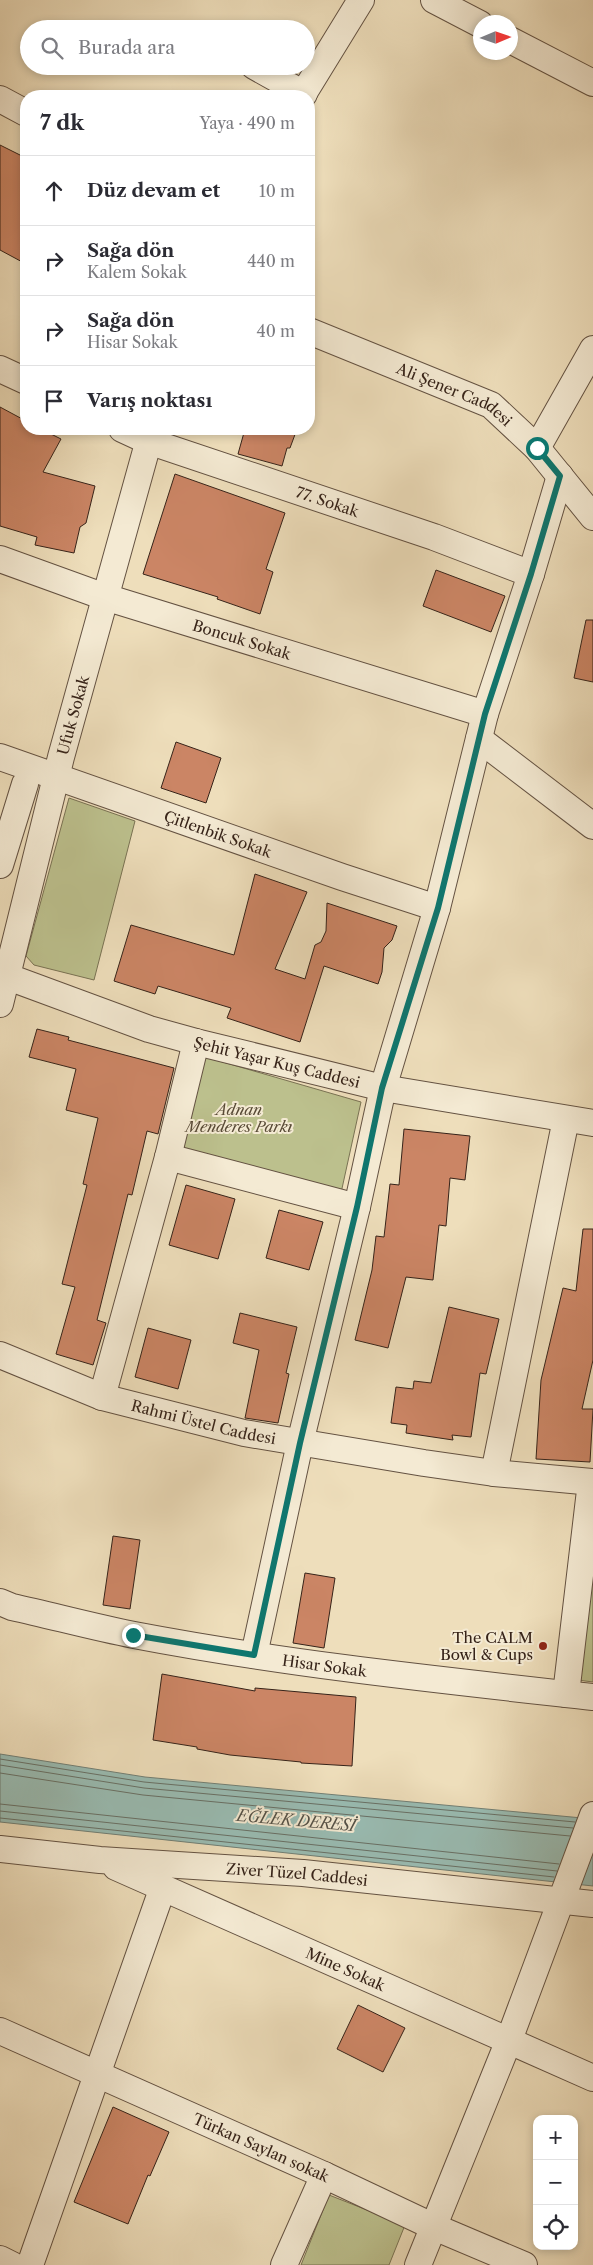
<!DOCTYPE html>
<html lang="tr">
<head>
<meta charset="utf-8">
<style>
  body { margin:0; font-family:"Libre Caslon Text",serif; background:#f7f7f7; color:#2b2b33 }
  .controls { position:absolute; right:15px; bottom:15px; display:grid; overflow:hidden; border-radius:10px; box-shadow:0 2px 8px #0003 }
  .controls button { width:45px; height:45px; display:grid; place-items:center; padding:0; border:0; border-bottom:1px solid #e1e1e2; background:#fff; color:#2b2b33; font:25px sans-serif }
  .compass { position:absolute; left:473px; top:15px; width:45px; height:45px; border-radius:50%; background:#fff; box-shadow:0 2px 8px #0003; rotate:88deg }
  .stop { position:absolute; width:15px; height:15px; margin:-11px; border:4px solid #0f766e; border-radius:50%; background:#fff }
  .stop.end { background:#0f766e; border-color:#fff; box-shadow:0 1px 5px #0008 }
  .list { margin:0; padding:0; list-style:none }
  h2 { display:flex; justify-content:space-between; align-items:center; height:65px; margin:0; padding:0 20px; font-size:21px }
  h2 small { font-size:16px; font-weight:400; color:#7c7c81 }
  .list li { display:grid; grid-template-columns:32px 1fr auto; gap:15px; align-items:center; box-sizing:border-box; height:70px; padding:0 20px; border-top:1px solid #e1e1e2 }
  .list b { display:block; font-size:19px; white-space:nowrap }
  .list p { margin:0; font-size:16px; white-space:nowrap; color:#7c7c81 }
  .list em { font-size:16px; font-style:normal; color:#7c7c81 }
  .icon { flex:none; width:28px; height:28px; fill:none; stroke:currentColor; stroke-width:2; stroke-linecap:round; stroke-linejoin:round }
  .map { position:relative; flex:none; width:593px; height:2265px; overflow:hidden }
  .search { position:absolute; background:#fff; box-shadow:0 2px 8px #0003; left:20px; top:20px; width:295px; height:55px; display:flex; align-items:center; gap:12px; box-sizing:border-box; padding:0 18px; border-radius:28px; color:#7c7c81; font-size:19px }
  .panel { position:absolute; background:#fff; box-shadow:0 2px 8px #0003; left:20px; top:90px; width:295px; height:345px; border-radius:20px }
  .map>svg:first-child { display:block }
  .green { fill:#bcc08d; stroke:#797253 }
  .water { fill:#99bcb3; stroke:#717f75 }
  .lines { fill:none; stroke-linecap:round; stroke-linejoin:round }
  .shore { stroke:#687066; stroke-width:1 }
  .building { fill:#cb8565; stroke:#362319 }
  .minor-casing { stroke:#645242; stroke-width:28 }
  .minor { stroke:#f4ead3; stroke-width:26 }
  .route { stroke:#0f766e; stroke-width:6 }
  .poi-dot { fill:#8f2418; stroke:#f4ead3; stroke-width:2 }
  .labels { text-anchor:middle; dominant-baseline:central; stroke-width:4; stroke-linejoin:round; paint-order:stroke }
  .street-label { font-size:15px; fill:#362319; stroke:#f4ead3 }
  .park-label { font-size:15px; font-style:italic; fill:#584a36; stroke:#f4ead3 }
  .poi-label { font-size:15px; fill:#362319; stroke:#f4ead3; text-anchor:end }
  .water-label { font-size:16px; font-style:italic; fill:#545147; stroke:#f4ead3 }
</style>
</head>
<body>
<div class="map">
<svg width="593" height="2265" viewBox="0 0 593 2265">
  <rect width="100%" height="100%" fill="#eedebb"/>
  <filter id="stains"><feTurbulence type="fractalNoise" baseFrequency=".004" numOctaves="4"/><feColorMatrix values="0 0 0 0 .2 0 0 0 0 .09 0 0 0 0 .02 0 0 0 .5 -.17"/></filter>
  <radialGradient id="worn" r=".72"><stop offset=".6" stop-color="#630" stop-opacity="0"/><stop offset="1" stop-color="#630" stop-opacity=".3"/></radialGradient>
  <path class="green" d="M69 798 135 821 94 980 34 965 26 956Z
    M202 1056 361 1102 341 1193 178 1152Z
    M593 1500V1682L570 1679Z
    M329 2195 405 2225 389 2265H301Z"/>
  <path class="water" d="M0 1754 145 1777 593 1819V1886L0 1822Z"/>
  <g class="lines">
    <path class="shore" d="M0 1759 144 1782 575 1822
      M0 1765 144 1788 573 1828
      M0 1773 143 1795 570 1836
      M0 1804 559 1864
      M0 1811 557 1871
      M0 1818 554 1877"/>
  </g>
  <path class="building" d="M0 145 26 158V264L0 250Z
    M0 407 26 421V429H41L61 439 43 472 95 486 86 523 80 527 74 553 35 545 37 537 0 526Z
    M245 429H297L290 448H287L282 466 238 454Z
    M175 474 285 513 266 569 273 572 260 614 217 599 218 597 143 574Z
    M436 570 505 596 491 632 423 606Z
    M586 620H593V682L574 678Z
    M176 742 221 758 206 803 161 788Z
    M255 874 307 892 275 969 305 979 315 945 321 942 326 931 327 903 397 926 392 940 384 948 382 972 378 984 324 966 300 1042 227 1018 231 1008 158 986 155 994 114 981 131 925 234 955Z
    M37 1029 69 1037 68 1040 174 1068 158 1134 147 1131 132 1195 128 1194 97 1320 106 1323 93 1365 56 1354 75 1287 62 1284 87 1185 83 1184 98 1118 66 1110 76 1069 29 1057Z
    M404 1129 470 1136 465 1180 450 1178 446 1226 439 1225 433 1280 406 1277 388 1348 355 1340 372 1270 376 1236 384 1237 390 1184 399 1185Z
    M186 1185 235 1199 218 1259 169 1245Z
    M279 1210 323 1222 309 1270 266 1258Z
    M583 1229H593V1360L582 1409H593L590 1462 536 1459 541 1380 563 1288 576 1291Z
    M449 1307 499 1319 486 1374 480 1373 471 1437 452 1435 453 1440 406 1433 407 1425 391 1423 396 1387 413 1389 414 1381 431 1383Z
    M240 1313 297 1327 286 1373 289 1374 278 1423 245 1418 259 1350 233 1343Z
    M148 1328 191 1340 178 1389 135 1377Z
    M113 1536 140 1540 130 1609 103 1605Z
    M305 1573 335 1578 324 1648 293 1643Z
    M162 1674 255 1691V1688L356 1697 352 1766 301 1763V1762L230 1755 197 1749V1747L153 1740Z
    M358 2005 405 2028 383 2072 337 2049Z
    M113 2107 169 2132 150 2176 148 2175 128 2224 74 2202Z"/>
  <g class="lines">
    <defs>
      <g id="minor">
        <path d="M434 0 480 24"/>
        <path d="M510 40 593 83"/>
        <path d="M254 66 304 94"/>
        <path d="M302 96 361 0"/>
        <path d="M0 99 26 113"/>
        <path id="s1" d="M309 331 491 405 537 448 593 517"/>
        <path d="M0 369 26 381"/>
        <path id="s2" d="M122 429 148 441 434 537 531 574"/>
        <path d="M537 448 593 349"/>
        <path id="s3" d="M0 559 105 597 485 714"/>
        <path d="M479 739 593 826"/>
        <path id="s4" d="M0 757 342 877 437 908"/>
        <path d="M0 865 25 784"/>
        <path id="s5" d="M0 974 149 1029 196 1042 383 1088 593 1123"/>
        <path id="s6" d="M0 1004 61 757 152 429"/>
        <path d="M168 1157 357 1207"/>
        <path id="s7" d="M0 1355 102 1397 244 1433 424 1463 494 1473 593 1482"/>
        <path d="M102 1397 168 1157 196 1042"/>
        <path d="M494 1473 566 1119"/>
        <path id="s8" d="M0 1602 12 1607C53 1616 93 1627 134 1635 286 1664 440 1680 593 1697"/>
        <path d="M254 1655 300 1443 357 1207 383 1088 437 908 485 714 531 574 560 476"/>
        <path d="M566 1694 591 1482"/>
        <path id="s9" d="M0 1849 100 1860 303 1873 593 1904"/>
        <path id="s10" d="M116 1867 593 2078"/>
        <path id="s11" d="M0 2031 324 2175 432 2226 524 2265"/>
        <path d="M0 2259 12 2265"/>
        <path d="M30 2265 163 1887"/>
        <path d="M284 2265 324 2175"/>
        <path d="M418 2265 509 2040 593 1815"/>
      </g>
    </defs>
    <use href="#minor" class="minor-casing"/>
    <use href="#minor" class="minor"/>
  </g>
  <g class="lines">
    <path class="route" d="M133 1635 254 1655 300 1443 357 1207 382 1088 438 908 485 714 531 574 560 476 537 448"/>
  </g>
  <circle class="poi-dot" cx="543" cy="1646" r="5"/>
  <g class="labels">
    <g class="street-label">
      <text stroke="none"><textPath href="#s1" startOffset="159">Ali Şener Caddesi</textPath></text>
      <text stroke="none"><textPath href="#s2" startOffset="218">77. Sokak</textPath></text>
      <text stroke="none"><textPath href="#s3" startOffset="255">Boncuk Sokak</textPath></text>
      <text stroke="none"><textPath href="#s6" startOffset="298">Ufuk Sokak</textPath></text>
      <text stroke="none"><textPath href="#s4" startOffset="231">Çitlenbik Sokak</textPath></text>
      <text stroke="none"><textPath href="#s5" startOffset="291">Şehit Yaşar Kuş Caddesi</textPath></text>
      <text stroke="none"><textPath href="#s7" startOffset="215">Rahmi Üstel Caddesi</textPath></text>
      <text stroke="none"><textPath href="#s8" startOffset="331">Hisar Sokak</textPath></text>
      <text stroke="none"><textPath href="#s9" startOffset="298">Ziver Tüzel Caddesi</textPath></text>
      <text stroke="none"><textPath href="#s10" startOffset="251">Mine Sokak</textPath></text>
      <text stroke="none"><textPath href="#s11" startOffset="286">Türkan Saylan sokak</textPath></text>
    </g>
    <g class="park-label">
      <text x="239" y="1109">Adnan<tspan x="239" dy="17">Menderes Parkı</tspan></text>
    </g>
    <g class="poi-label">
      <text x="533" y="1637">The CALM<tspan x="533" dy="17">Bowl &amp; Cups</tspan></text>
    </g>
    <g class="water-label">
      <text transform="translate(296 1820) rotate(5)">EĞLEK DERESİ</text>
    </g>
  </g>
  <rect width="100%" height="100%" filter="url(#stains)"/>
  <rect width="100%" height="100%" fill="url(#worn)"/>
</svg>
<div class="controls">
<button>+</button>
<button>−</button>
<button><svg class="icon" aria-label="locate" viewBox="0 0 24 24"><circle cx="12" cy="12" r="6"/><path d="M12 2v4M12 18v4M2 12h4M18 12h4"/></svg></button>
</div>
<svg class="compass" viewBox="-18 -18 36 36"><path d="M0-13l5 13h-10z" fill="#e53935"/><path d="M0 13l5-13h-10z" fill="#7c7c81"/></svg>
<div class="stop" style="left:537px;top:448px"></div>
<div class="stop end" style="left:133px;top:1635px"></div>
<div class="search"><svg class="icon" aria-label="search" viewBox="0 0 24 24"><circle cx="10" cy="10" r="6"/><path d="M15 15l6 6"/></svg>Burada ara</div>
<section class="panel">
<h2>7 dk<small>Yaya · 490 m</small></h2>
<ul class="list">
<li><svg class="icon" aria-label="ahead" viewBox="0 0 24 24"><path d="M12 20V5M6 11l6-6 6 6"/></svg><div><b>Düz devam et</b></div><em>10 m</em></li>
<li><svg class="icon" aria-label="right" viewBox="0 0 24 24"><path d="M7 20v-9h11M14 6l5 5-5 5"/></svg><div><b>Sağa dön</b><p>Kalem Sokak</p></div><em>440 m</em></li>
<li><svg class="icon" aria-label="right" viewBox="0 0 24 24"><path d="M7 20v-9h11M14 6l5 5-5 5"/></svg><div><b>Sağa dön</b><p>Hisar Sokak</p></div><em>40 m</em></li>
<li><svg class="icon" aria-label="arrive" viewBox="0 0 24 24"><path d="M6 21V4h12l-3 4 3 4H6"/></svg><div><b>Varış noktası</b></div></li>
</ul>
</section>
</div>
</body>
</html>
